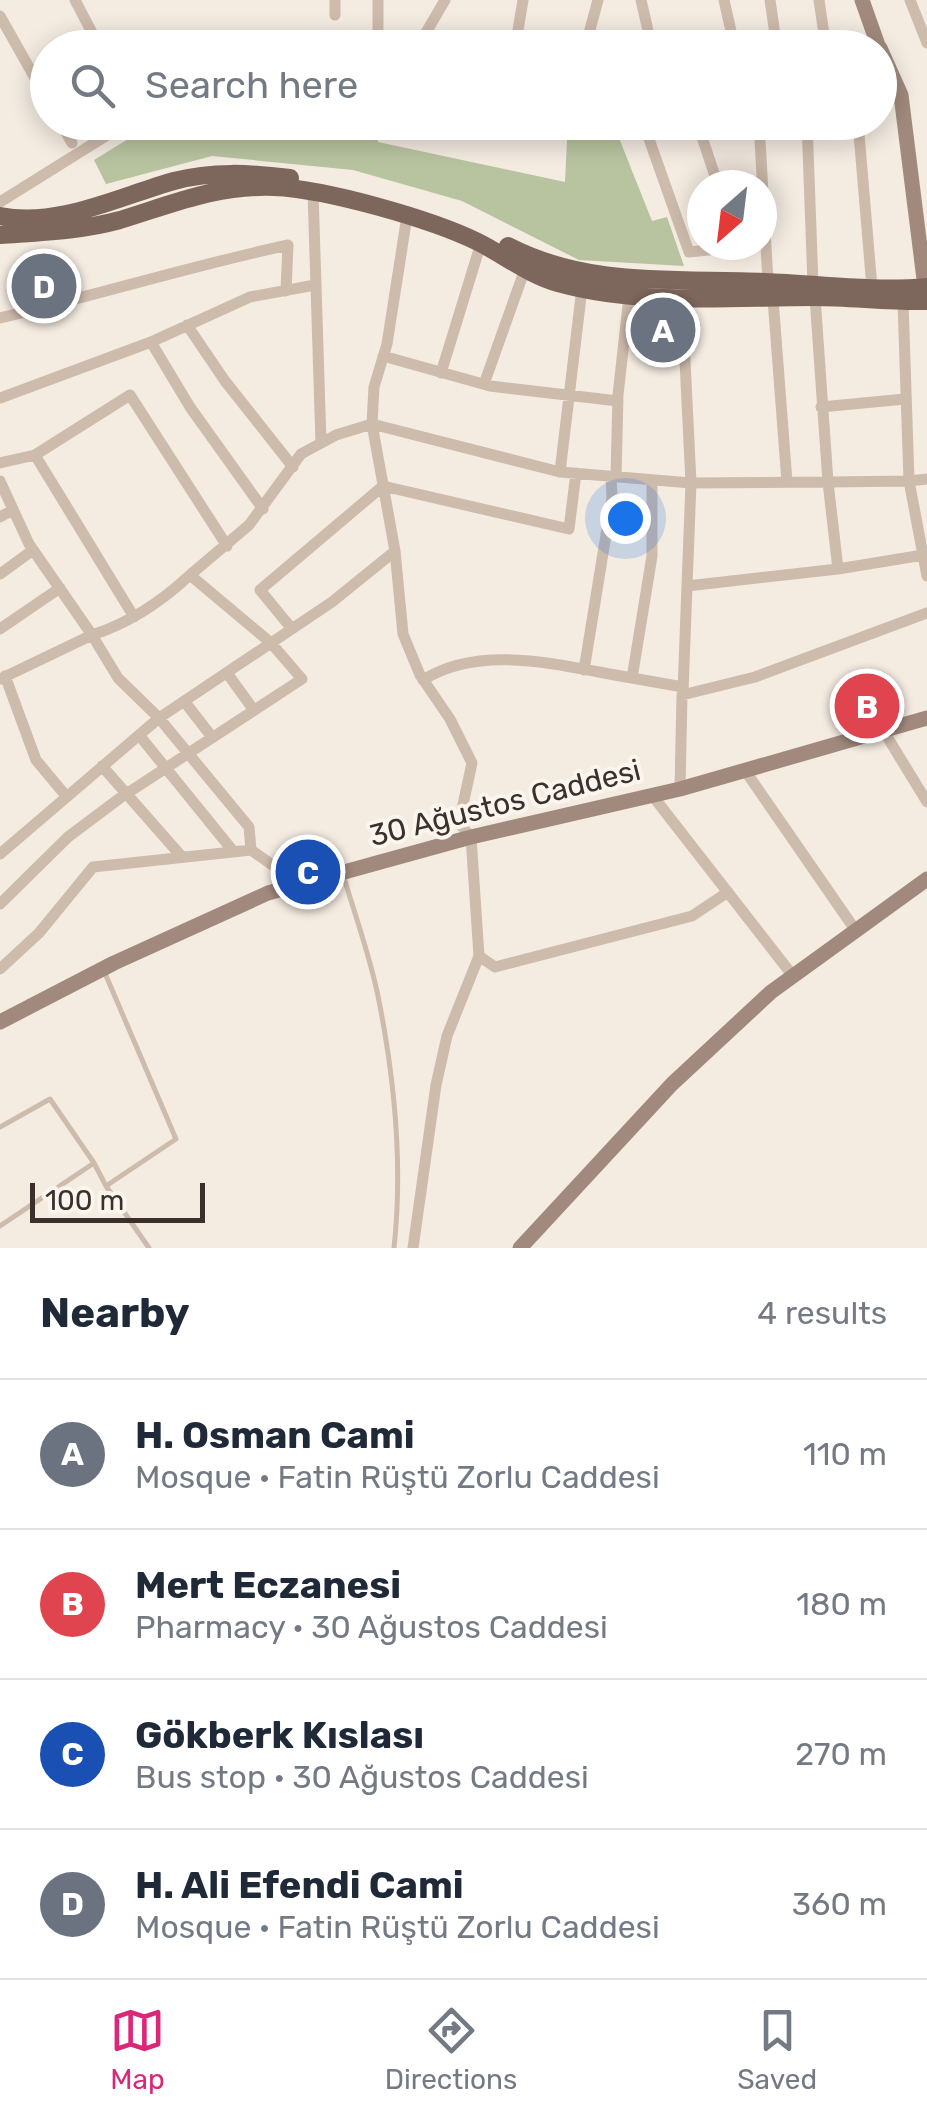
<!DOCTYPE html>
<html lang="en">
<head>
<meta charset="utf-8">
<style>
  body { margin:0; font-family:Rubik,sans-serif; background:#f6f6f7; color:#1f2937 }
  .compass { position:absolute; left:687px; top:170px; width:90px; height:90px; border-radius:50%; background:#fff; box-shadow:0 5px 25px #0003; rotate:208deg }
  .scale { position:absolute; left:30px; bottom:25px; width:175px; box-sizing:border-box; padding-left:10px; border:5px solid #3b302b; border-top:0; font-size:28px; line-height:35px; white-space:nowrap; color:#3b302b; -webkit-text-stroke:8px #fbf5ee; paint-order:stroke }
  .you { position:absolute; left:625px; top:518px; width:35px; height:35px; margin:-25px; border:8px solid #fff; border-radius:50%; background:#1a73e8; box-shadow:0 0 0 15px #1a73e833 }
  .badge { display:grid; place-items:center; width:65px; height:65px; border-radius:50%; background:#db2777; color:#fff; font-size:32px; font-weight:700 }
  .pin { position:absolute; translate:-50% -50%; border:5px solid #fff; box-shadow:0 2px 10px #0006 }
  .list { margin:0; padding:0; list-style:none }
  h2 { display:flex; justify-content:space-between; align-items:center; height:130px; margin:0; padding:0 40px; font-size:42px }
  h2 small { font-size:32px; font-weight:400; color:#747a83 }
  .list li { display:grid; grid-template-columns:65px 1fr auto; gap:30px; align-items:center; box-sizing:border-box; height:150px; padding:0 40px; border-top:2px solid #e0e1e3 }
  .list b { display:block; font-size:38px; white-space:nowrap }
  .list p { margin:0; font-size:32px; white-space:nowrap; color:#747a83 }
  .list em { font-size:32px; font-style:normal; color:#747a83 }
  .icon { flex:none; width:55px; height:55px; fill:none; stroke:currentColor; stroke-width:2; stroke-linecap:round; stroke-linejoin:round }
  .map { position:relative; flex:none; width:927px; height:1248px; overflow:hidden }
  .search { position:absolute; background:#fff; box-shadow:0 5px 25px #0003; left:30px; right:30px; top:30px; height:110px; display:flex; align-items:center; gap:25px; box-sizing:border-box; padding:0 35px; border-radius:55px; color:#747a83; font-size:38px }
  .sheet { height:730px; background:#fff }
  nav { display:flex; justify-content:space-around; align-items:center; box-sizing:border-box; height:140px; border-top:2px solid #e0e1e3; background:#fff; font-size:28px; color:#747a83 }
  nav a { display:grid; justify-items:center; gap:5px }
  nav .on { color:#db2777 }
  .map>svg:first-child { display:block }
  .green { fill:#b8c4a0 }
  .building { fill:#c8694b }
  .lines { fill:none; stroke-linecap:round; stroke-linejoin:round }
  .lane { stroke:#cdbbac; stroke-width:5 }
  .street { stroke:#cdbbac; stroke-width:11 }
  .secondary { stroke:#a18a7d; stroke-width:15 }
  .primary { stroke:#7d675c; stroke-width:18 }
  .labels { text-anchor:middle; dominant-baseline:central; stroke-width:8; stroke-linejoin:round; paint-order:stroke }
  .street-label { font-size:30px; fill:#3b302b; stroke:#fbf5ee }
</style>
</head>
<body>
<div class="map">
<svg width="927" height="1248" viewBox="0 0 927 1248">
  <rect width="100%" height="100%" fill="#f4ebe1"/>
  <path class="green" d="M379 123 378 142 565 182 567 140 613 123 652 221 667 217 684 266 579 260 462 201 353 170 212 156 106 184 94 160 154 123Z"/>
  <path class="building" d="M40 270 57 276 48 301 31 296Z
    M658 313 678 321 667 346 648 338Z"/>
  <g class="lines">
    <path class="lane" d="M343 874C355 916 371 958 379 1001 395 1082 403 1165 394 1248
      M104 971 176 1139 106 1186 149 1248
      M0 1127 50 1099 94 1163
      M0 1226 94 1163 106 1186"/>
    <path class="street" d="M75 0 100 48
      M335 0V15
      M641 0 652 48
      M770 0 777 48
      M819 0 826 48
      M910 0 927 43
      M0 16 48 101
      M378 48V0
      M417 48 445 0
      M515 48 523 0
      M585 48 598 0
      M689 48 733 40 724 0
      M60 122 72 143
      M643 122 689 252 757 245
      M697 122 718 185
      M759 122 768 282
      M807 122 813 284
      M858 122 872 288
      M313 192 321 443
      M0 202 128 122
      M407 216 387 344 374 387 372 424 560 472 691 483 682 300
      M815 297 828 482 909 481 927 576
      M773 299 787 482
      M903 302 909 481 927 479
      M0 318C97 295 191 266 288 245L286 291
      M187 325 225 381 293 467
      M151 342 190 407 263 509
      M383 356 490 386 618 401
      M441 373 481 243
      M484 384 525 269
      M0 398 151 342 250 297 315 285
      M821 407 905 399
      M35 455 134 617
      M0 463 35 455 130 395 227 546
      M560 472 582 288
      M616 477 618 395 629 296
      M652 480V556L632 678 683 687
      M0 481 29 544 92 635C130 623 161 602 190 575
      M0 517 13 510
      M838 569 687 586 691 483 828 482 838 569 923 555
      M0 574 33 550
      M0 629 60 588
      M292 629 260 590 383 486 569 529 576 473
      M584 670 612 498 611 476
      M227 673 253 709
      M5 676 36 760 66 796
      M0 679 92 635 118 678 159 718 249 827 251 850
      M423 680C483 642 565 667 632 678
      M683 691 687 586
      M184 701 212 737
      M883 730 927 802
      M139 735 233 851
      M102 766 182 857
      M744 769 856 931
      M680 789 682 695 755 677 927 613
      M652 795 793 976
      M0 854 159 718 332 602 395 551
      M0 904 68 837 120 798 302 679 271 643 190 575 249 525 301 454 336 435 372 424 395 551 403 634 420 675 450 719 472 763 459 823 471 837 479 956 495 967 692 916 728 892
      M0 969 39 933 93 867 251 850 298 883
      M413 1248 436 1085 447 1036 479 956"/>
    <path class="secondary" d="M862 0 879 48
      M880 48 901 95 925 287
      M0 1022 114 963 268 893 471 837 680 789 927 718
      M520 1248 672 1084 771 992 927 879"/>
    <path class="primary" d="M0 216C58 228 120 196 174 181 212 171 251 173 290 178
      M0 235C41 232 80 231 120 220 173 204 215 185 274 187 326 189 431 219 478 242 504 255 529 275 558 283 642 306 728 297 814 297 852 297 889 302 927 301
      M508 246C589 288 677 278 765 282 819 284 873 292 927 287"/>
  </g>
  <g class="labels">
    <g class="street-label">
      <text transform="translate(505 803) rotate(-14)">30 Ağustos Caddesi</text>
    </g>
  </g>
</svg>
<svg class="compass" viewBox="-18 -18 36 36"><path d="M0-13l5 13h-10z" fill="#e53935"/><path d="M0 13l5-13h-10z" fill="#747a83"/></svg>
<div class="scale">100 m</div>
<div class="you"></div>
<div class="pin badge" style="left:663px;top:330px;background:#6b7280">A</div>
<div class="pin badge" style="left:867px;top:706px;background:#e0444e">B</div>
<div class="pin badge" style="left:308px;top:872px;background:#1a4fb4">C</div>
<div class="pin badge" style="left:44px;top:286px;background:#6b7280">D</div>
<div class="search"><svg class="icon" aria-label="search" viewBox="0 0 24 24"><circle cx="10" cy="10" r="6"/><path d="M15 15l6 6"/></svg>Search here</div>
</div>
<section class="sheet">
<h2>Nearby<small>4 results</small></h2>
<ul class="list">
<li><span class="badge" style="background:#6b7280">A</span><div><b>H. Osman Cami</b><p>Mosque · Fatin Rüştü Zorlu Caddesi</p></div><em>110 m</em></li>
<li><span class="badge" style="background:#e0444e">B</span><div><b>Mert Eczanesi</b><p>Pharmacy · 30 Ağustos Caddesi</p></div><em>180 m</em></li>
<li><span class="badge" style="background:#1a4fb4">C</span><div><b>Gökberk Kıslası</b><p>Bus stop · 30 Ağustos Caddesi</p></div><em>270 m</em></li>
<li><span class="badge" style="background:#6b7280">D</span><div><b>H. Ali Efendi Cami</b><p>Mosque · Fatin Rüştü Zorlu Caddesi</p></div><em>360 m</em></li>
</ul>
</section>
<nav>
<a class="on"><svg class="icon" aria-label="map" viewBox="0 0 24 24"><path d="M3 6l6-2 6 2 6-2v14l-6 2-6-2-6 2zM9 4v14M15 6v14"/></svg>Map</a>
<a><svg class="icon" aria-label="directions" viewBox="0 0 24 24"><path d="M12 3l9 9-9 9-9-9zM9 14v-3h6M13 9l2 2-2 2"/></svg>Directions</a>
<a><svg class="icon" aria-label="saved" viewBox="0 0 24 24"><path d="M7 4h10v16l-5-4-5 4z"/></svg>Saved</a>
</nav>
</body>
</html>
